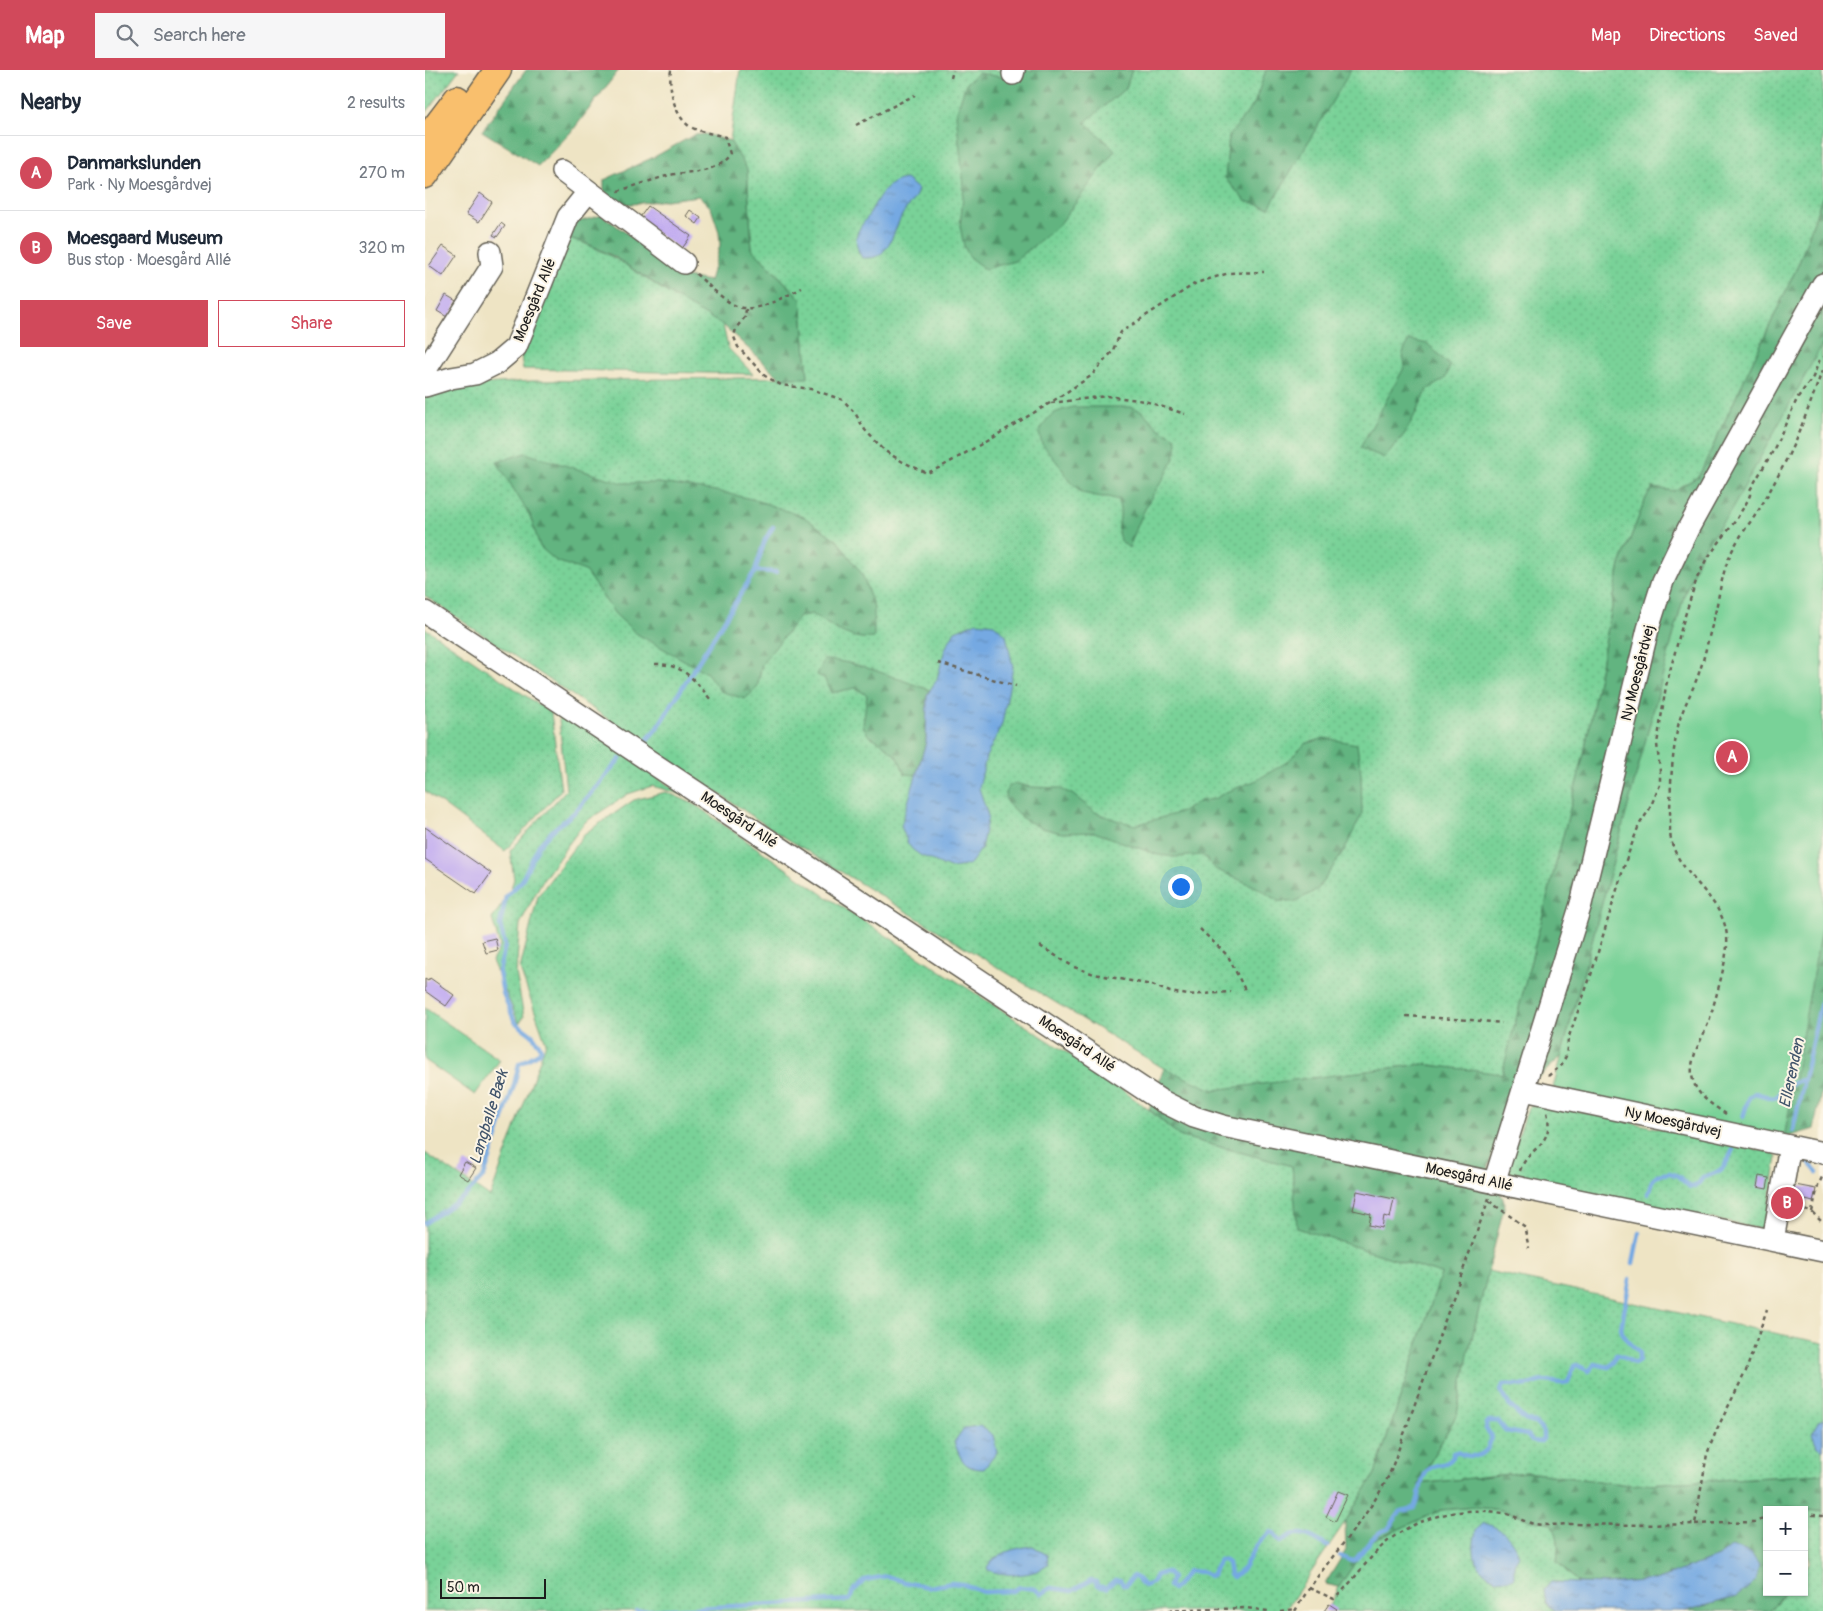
<!DOCTYPE html>
<html lang="en">
<head>
<meta charset="utf-8">
<style>
  body { margin:0; font-family:Pangolin,sans-serif; background:#f6f6f7; color:#1f2937 }
  .controls { position:absolute; right:15px; bottom:15px; display:grid; overflow:hidden; border-radius:0px; box-shadow:0 1px 4px #0004 }
  .controls button { width:45px; height:45px; display:grid; place-items:center; padding:0; border:0; border-bottom:1px solid #e0e1e3; background:#fff; color:#1f2937; font:25px sans-serif }
  .scale { position:absolute; left:15px; bottom:12px; width:106px; box-sizing:border-box; padding-left:5px; border:2px solid #1c1c1c; border-top:0; font-size:14px; line-height:18px; white-space:nowrap; color:#1c1c1c; -webkit-text-stroke:4px #fcf5e5; paint-order:stroke }
  .you { position:absolute; left:755px; top:816px; width:18px; height:18px; margin:-12px; border:4px solid #fff; border-radius:50%; background:#1a73e8; box-shadow:0 0 0 8px #1a73e833 }
  .badge { display:grid; place-items:center; width:32px; height:32px; border-radius:50%; background:#d1495b; color:#fff; font-size:16px; font-weight:700 }
  .pin { position:absolute; translate:-50% -50%; border:2px solid #fff; box-shadow:0 1px 5px #0006 }
  .list { margin:0; padding:0; list-style:none }
  h2 { display:flex; justify-content:space-between; align-items:center; height:65px; margin:0; padding:0 20px; font-size:21px }
  h2 small { font-size:16px; font-weight:400; color:#747a83 }
  .list li { display:grid; grid-template-columns:32px 1fr auto; gap:15px; align-items:center; box-sizing:border-box; height:75px; padding:0 20px; border-top:1px solid #e0e1e3 }
  .list b { display:block; font-size:19px; white-space:nowrap }
  .list p { margin:0; font-size:16px; white-space:nowrap; color:#747a83 }
  .list em { font-size:16px; font-style:normal; color:#747a83 }
  .actions { display:flex; gap:10px; padding:15px 20px }
  .actions a { flex:1; padding:11px 0; border:1px solid #d1495b; border-radius:0px; text-align:center; font-size:18px; color:#d1495b }
  .actions .main { background:#d1495b; color:#fff }
  .icon { flex:none; width:28px; height:28px; fill:none; stroke:currentColor; stroke-width:2; stroke-linecap:round; stroke-linejoin:round }
  .map { position:relative; flex:none; width:1398px; height:1541px; overflow:hidden }
  header { display:flex; align-items:center; gap:30px; box-sizing:border-box; height:70px; padding:0 25px; background:#d1495b; color:#fff }
  header strong { font-size:24px }
  nav { display:flex; gap:28px; margin-inline-start:auto; font-size:18px }
  .search { width:350px; height:45px; background:#f6f6f7; display:flex; align-items:center; gap:12px; box-sizing:border-box; padding:0 18px; border-radius:0px; color:#747a83; font-size:19px }
  main { display:flex }
  aside { flex:1; background:#fff }
  .map>svg:first-child { display:block }
  .grass { fill:url(#grass-dots); stroke:#4a775a }
  .forest { fill:url(#forest-firs); stroke:#3f684e }
  .green { fill:#79d298; stroke:#4a775a }
  .water { fill:url(#water-ripples); stroke:#48627f }
  .lines { fill:none; stroke-linecap:round; stroke-linejoin:round }
  .stream { stroke:#75a9e2; stroke-width:4.5 }
  .building { fill:#bea7f1 }
  .minor-casing { stroke:#666257; stroke-width:24 }
  .major-casing { stroke:#666257; stroke-width:29 }
  .path { stroke:#666257; stroke-width:2.5; stroke-dasharray:4 4; stroke-linecap:butt }
  .minor { stroke:#fff; stroke-width:21 }
  .major { stroke:#f9bf6d; stroke-width:26 }
  .labels { text-anchor:middle; dominant-baseline:central; stroke-width:4; stroke-linejoin:round; paint-order:stroke }
  .street-label { font-size:15px; fill:#1c1c1c; stroke:#fcf5e5 }
  .water-label { font-size:16px; font-style:italic; fill:#40546b; stroke:#fcf5e5 }
</style>
</head>
<body>
<header>
<strong>Map</strong>
<div class="search"><svg class="icon" aria-label="search" viewBox="0 0 24 24"><circle cx="10" cy="10" r="6"/><path d="M15 15l6 6"/></svg>Search here</div>
<nav><a>Map</a><a>Directions</a><a>Saved</a></nav>
</header>
<main>
<aside>
<h2>Nearby<small>2 results</small></h2>
<ul class="list">
<li><span class="badge">A</span><div><b>Danmarkslunden</b><p>Park · Ny Moesgårdvej</p></div><em>270 m</em></li>
<li><span class="badge">B</span><div><b>Moesgaard Museum</b><p>Bus stop · Moesgård Allé</p></div><em>320 m</em></li>
</ul>
<div class="actions"><a class="main">Save</a><a>Share</a></div>
</aside>
<div class="map">
<svg width="1398" height="1541" viewBox="0 0 1398 1541">
  <defs>
    <pattern id="grass-dots" width="8" height="8" patternUnits="userSpaceOnUse" patternTransform="scale(1.25)"><rect width="8" height="8" fill="#79d298"/><path d="M2 2h.1M6 6h.1" fill="none" stroke="#68b482" stroke-width="1.8" stroke-linecap="round"/></pattern>
    <pattern id="forest-firs" width="22" height="20" patternUnits="userSpaceOnUse" patternTransform="scale(1.25)"><rect width="22" height="20" fill="#62b480"/><path d="M5 1l3.5 6h-7zM16 11l3.5 6h-7z" fill="#509268"/></pattern>
    <pattern id="water-ripples" width="26" height="14" patternUnits="userSpaceOnUse" patternTransform="scale(1.25)"><rect width="26" height="14" fill="#75a9e2"/><path d="M2 4q2-2 4 0t4 0M15 11q2-2 4 0t4 0" fill="none" stroke="#5f89b6"/></pattern>
  </defs>
  <rect width="100%" height="100%" fill="#fcf5e5"/>
  <filter id="ink" filterUnits="userSpaceOnUse"><feTurbulence type="fractalNoise" baseFrequency=".02" numOctaves="2"/><feDisplacementMap in="SourceGraphic" scale="10" xChannelSelector="R" yChannelSelector="G"/><feConvolveMatrix kernelMatrix="1 2 1 2 8 2 1 2 1" color-interpolation-filters="sRGB"/></filter>
  <filter id="wash" filterUnits="userSpaceOnUse"><feTurbulence type="fractalNoise" baseFrequency=".0096" numOctaves="4" result="noise"/><feDisplacementMap in="SourceGraphic" scale="20" xChannelSelector="R" yChannelSelector="G"/><feGaussianBlur stdDeviation="1.12" result="paint"/><feColorMatrix in="noise" values="0 0 0 0 0 0 0 0 0 0 0 0 0 0 0 0 0 1.4 0 .05"/><feComposite in="paint" operator="in"/></filter>
  <g filter="url(#wash)">
    <rect width="100%" height="100%" fill="#eee4c4"/>
    <path class="grass" d="M0 0H34L0 44Z
      M315 0H1398V125L1374 193 1274 406 1249 421 1228 418 1221 428 1195 495 1159 684 1077 1005 998 994 788 1021 738 998 351 762 0 526V323L23 316 107 311 383 307 376 229 327 179 322 100 305 71Z
      M144 168C178 178 206 198 235 218 256 231 277 243 298 255L303 278 328 304 98 299 96 287Z
      M0 558 126 643 136 720 80 781 0 721Z
      M140 643 256 724 227 716 203 724 160 752 140 779 116 813 95 854 91 903 99 947 94 953 67 891 75 876 67 849 84 824 89 809 85 781 141 720 134 650Z
      M241 722 269 734 399 825 681 1008 723 1039 754 1066 867 1096 873 1158 1016 1204 950 1404 920 1452 860 1541H0V1083L65 1127 121 973 95 899 113 826 159 764 209 730Z
      M1111 1032 1349 1083 1352 1088 1341 1152 1335 1159 1089 1107 1084 1100V1093L1103 1038Z
      M1063 1201 1291 1251 1398 1273V1404L1204 1415 1101 1402 993 1414 1032 1344 1043 1284Z
      M1050 1437 1076 1440 1109 1451 1125 1452C1135 1465 1134 1477 1132 1492L1154 1513 1126 1512 1119 1520 1121 1533 1131 1541H903L914 1517 943 1473 1016 1440Z
      M1379 1440 1398 1442V1541H1345L1360 1522H1379V1499L1385 1492 1384 1479 1379 1476Z"/>
    <path class="forest" d="M101 0H194L148 60 113 96 57 61Z
      M595 0H707L701 18 660 52 690 80 635 154 590 191 560 199 545 188 539 176 535 156 539 116 531 44 541 13 554 3 592 10Z
      M841 0H926L844 138 820 131 800 108 804 66 829 34Z
      M280 64 305 71 322 99 327 179 376 229 383 308H355L298 255 262 235 188 186 163 174 144 168 149 153 177 145 261 207 285 211 295 175 294 162 286 138 274 126 208 134H192L179 122V110L231 86 269 65Z
      M1398 125V278L1397 276 1306 441 1276 482 1259 526 1136 987 1113 1008 1096 1007 1063 1097 1080 1133 1043 1284 1032 1344 993 1414 1101 1402 1204 1415 1398 1404V1442L1362 1437 1356 1440H1342V1522H1360L1345 1541H1260L1311 1527 1293 1487 1230 1510 1180 1514 1154 1513 1132 1492C1134 1477 1135 1465 1125 1452L1109 1451 1076 1440 1050 1437 1016 1440 943 1473 914 1517 900 1514 921 1480 920 1452 950 1404 1016 1204 872 1158 867 1096 754 1066 724 1039 739 998 788 1020 998 994 1077 1004 1159 684 1195 495 1221 428 1228 418 1249 421 1274 406 1374 193Z
      M984 270 1003 274 1025 296 1020 309 1003 319 981 362 960 388 935 378 980 296 978 283Z
      M648 337H706L717 341 733 358 751 368C755 391 735 412 724 431 716 446 710 462 704 478 689 467 694 462 695 446 696 441 694 435 693 430L683 427H676L657 423 645 411 635 396 617 374 614 363C624 343 627 343 648 337Z
      M100 383 198 413H234L291 421 331 430 379 447 412 470 437 504 449 538V568C424 571 406 556 387 544L374 547 337 594 332 618 320 629 295 621 282 603 212 564 190 544 160 501 131 491 115 477 105 446 72 392Z
      M399 590C431 590 474 610 505 620L502 625 501 672 491 705 480 704 473 688 457 673 443 665 438 655 442 625 430 618 406 623 399 608 392 605Z
      M900 668 932 674 936 704 937 744 919 781 892 820 869 832 853 831 831 817 790 799 778 785 750 787 733 785 669 762 637 763 616 758 597 748 582 733 580 726 584 715 593 714 606 717 633 718 647 724 670 742 691 750 710 755 757 742 775 731 789 729 801 722 832 710 862 692 880 674Z
      M1398 847V1013L1389 1059 1359 1068Z"/>
    <path class="green" d="M1397 275 1398 847 1359 1068 1128 1018 1259 526 1276 482 1306 441Z
      M0 938 75 990 50 1025 0 990Z"/>
    <path class="water" d="M481 109 493 119C491 128 487 131 481 139 471 152 469 172 456 184 451 188 444 188 437 188 433 181 430 174 432 165 433 160 438 153 442 148 452 131 459 111 481 109Z
      M552 552 569 554 581 565 588 597 577 654 561 687 554 718 563 746 556 779 546 793 540 796 525 798 495 785 488 780 483 774 476 756 501 672 502 625 512 609 520 579 530 561Z
      M1398 1349V1380L1392 1376 1387 1363 1394 1351Z
      M555 1356 568 1365 572 1382 559 1399C538 1399 536 1389 529 1372L539 1358Z
      M1059 1453C1078 1459 1087 1467 1094 1486L1089 1494V1508C1071 1515 1050 1501 1049 1481 1048 1474 1050 1467 1051 1460Z
      M608 1476 622 1485 624 1494C609 1507 581 1507 563 1500L562 1497C573 1482 590 1478 608 1476Z
      M1306 1476 1326 1483 1334 1495 1331 1509 1323 1518 1311 1527 1260 1541H1131L1121 1533 1119 1520 1126 1512 1180 1514 1230 1510 1293 1487Z"/>
    <g class="lines">
      <path class="stream" d="M330 501 351 502
        M219 674 232 658 330 501 340 470 348 457
        M1318 1047 1324 1027 1330 1023 1347 1028 1352 1027 1358 1017 1379 1009
        M1368 1060 1398 922
        M1384 1093 1392 1102
        M1223 1124 1227 1111 1232 1105 1245 1103 1253 1106 1265 1117C1272 1117 1275 1112 1278 1107 1298 1102 1299 1098 1308 1080
        M0 1153 40 1126 59 1106 89 1015 94 994 114 983 116 979 114 974 107 965 90 952 78 923 74 902 80 875 75 855 81 826 96 812 114 775 129 759 150 742 195 689
        M1208 1193 1214 1163
        M915 1486 927 1491 931 1489 946 1470 955 1462 963 1459 976 1441 990 1438C996 1426 994 1409 1004 1399 1011 1392 1021 1397 1028 1387V1383L1032 1382C1049 1390 1065 1387 1066 1365L1061 1359 1062 1353 1064 1351H1073L1081 1361 1102 1365 1107 1371 1115 1372 1118 1369V1361L1110 1353 1100 1350 1085 1336 1076 1321 1078 1315C1087 1313 1094 1317 1103 1315 1108 1314 1113 1311 1119 1311 1127 1311 1135 1315 1143 1312L1149 1296 1152 1295 1164 1301 1170 1294 1184 1297 1188 1293 1191 1285C1198 1284 1203 1292 1210 1293L1214 1290V1282L1198 1266 1196 1258 1205 1209
        M212 1541 425 1530 428 1521 440 1510 462 1506 479 1512 504 1517 527 1513 537 1514 558 1522 588 1521 595 1517 610 1519 616 1524 626 1518 647 1521 666 1510 671 1512 672 1516 681 1518 690 1510H695L698 1514 701 1515 708 1506 712 1508 719 1516 727 1513 731 1505 742 1502 747 1508 744 1516 748 1519 752 1516 763 1501 778 1502 784 1506 788 1504 794 1490H799L803 1493 805 1505 808 1507 818 1499 831 1476 845 1462 849 1463 855 1472C859 1470 863 1467 866 1465 878 1460 892 1470 902 1476"/>
    </g>
    <g id="blocks">
      <path class="building" d="M55 123 67 132 54 152 41 144Z
        M223 136 266 166 256 180 213 150Z
        M265 140 276 148 272 154 261 146Z
        M76 153 80 156 72 167 68 165Z
        M18 176 32 185 18 206 4 196Z
        M21 225 33 232 24 248 12 241Z
        M0 757 66 803 51 824 0 789Z
        M70 868 73 880 61 883 57 871Z
        M5 908 29 925 21 936 0 921V909L3 911Z
        M40 1092 51 1098 43 1110 33 1104Z
        M1334 1106 1344 1108 1342 1119 1332 1117Z
        M1370 1115 1391 1119 1388 1132 1381 1130 1380 1135 1366 1132Z
        M932 1121 969 1129 965 1148 959 1146 957 1158 944 1155 946 1144 928 1140Z
        M913 1421 923 1425 910 1452 901 1447Z
        M904 1534 912 1539 910 1541H899Z"/>
    </g>
  </g>
  <g filter="url(#ink)">
    <use href="#blocks" fill-opacity="0" stroke="#666257" stroke-width="1"/>
    <g class="lines">
      <defs>
        <path id="minor" d="M588 4 589 0
          M137 101 259 193
          M0 301 67 196 65 182
          M0 316 26 308 50 304 72 293 91 277 143 147 163 122
          M0 542 735 1030 769 1047 798 1056 1398 1181
          M1099 1020 1398 1083
          M1069 1113 1156 834 1223 559 1238 511 1263 459 1398 214
          M1348 1170 1365 1076"/>
        <path id="major" d="M0 71 32 29
          M0 105 73 0"/>
      </defs>
      <use href="#minor" class="minor-casing"/>
      <use href="#major" class="major-casing"/>
      <path class="path" d="M526 8 528 0
        M431 55 490 25
        M193 121C210 116 227 110 245 105 265 101 293 103 305 84L300 67C291 64 279 63 270 59 250 52 243 18 246 0
        M271 204C284 215 298 231 314 237 332 243 361 226 377 218
        M321 239 320 247 311 258 309 267 313 277 340 306 356 315 386 319 418 330 430 343 440 360 460 381 478 392 502 403 516 397 560 372 625 333 666 306 687 282 696 262 771 213 804 203 839 202
        M626 333 682 326 720 331 760 344
        M513 593 591 616
        M230 594C258 594 269 609 286 630
        M775 859 803 886 821 922
        M615 876 649 897 669 904 727 915 745 922 763 925 806 922
        M981 946 1046 950 1077 953
        M1123 1006 1137 995 1141 986 1143 969 1166 905 1201 790 1214 755 1224 740 1235 715V701L1232 674 1241 616 1258 552 1272 508 1281 490 1311 450 1323 430 1325 425V420L1348 381 1373 327 1388 307 1394 291 1398 287
        M1301 1044C1289 1036 1272 1026 1268 1010 1262 988 1279 968 1285 948 1291 926 1300 898 1302 876 1306 825 1244 805 1245 758 1245 723 1246 686 1254 652 1259 635 1268 620 1274 603 1279 589 1282 574 1286 559 1294 533 1295 505 1307 481 1314 467 1323 455 1332 443 1340 430 1347 417 1354 404 1372 370 1386 333 1398 298
        M1095 1101C1103 1076 1130 1077 1122 1042
        M1064 1131 1099 1156 1104 1178
        M1372 1138 1387 1142 1398 1153
        M1387 1142 1393 1116 1398 1105
        M1379 1444 1398 1446
        M1270 1454 1329 1452 1342 1448
        M884 1518 909 1529C935 1506 946 1479 979 1460 1009 1443 1047 1436 1082 1444 1091 1446 1101 1453 1110 1454 1123 1456 1136 1454 1148 1454 1189 1455 1229 1455 1270 1454L1282 1384 1292 1359 1321 1301 1342 1239
        M735 1541 821 1538 843 1541
        M855 1541 871 1539
        M870 1541C898 1492 941 1453 965 1403L1064 1128"/>
      <use href="#minor" class="minor"/>
      <use href="#major" class="major"/>
    </g>
  </g>
  <g class="labels">
    <g class="street-label">
      <text transform="translate(110 230) rotate(-68)">Moesgård Allé</text>
      <text transform="translate(1213 603) rotate(-76)">Ny Moesgårdvej</text>
      <text transform="translate(314 750) rotate(34)">Moesgård Allé</text>
      <text transform="translate(652 974) rotate(34)">Moesgård Allé</text>
      <text transform="translate(1248 1052) rotate(12)">Ny Moesgårdvej</text>
      <text transform="translate(1044 1107) rotate(12)">Moesgård Allé</text>
    </g>
    <g class="water-label">
      <text transform="translate(1367 1003) rotate(-78)">Ellerenden</text>
      <text transform="translate(64 1047) rotate(-73)">Langballe Bæk</text>
    </g>
  </g>
</svg>
<div class="controls">
<button>+</button>
<button>−</button>
</div>
<div class="scale">50 m</div>
<div class="you"></div>
<div class="pin badge" style="left:1307px;top:687px">A</div>
<div class="pin badge" style="left:1362px;top:1133px">B</div>
</div>
</main>
</body>
</html>
